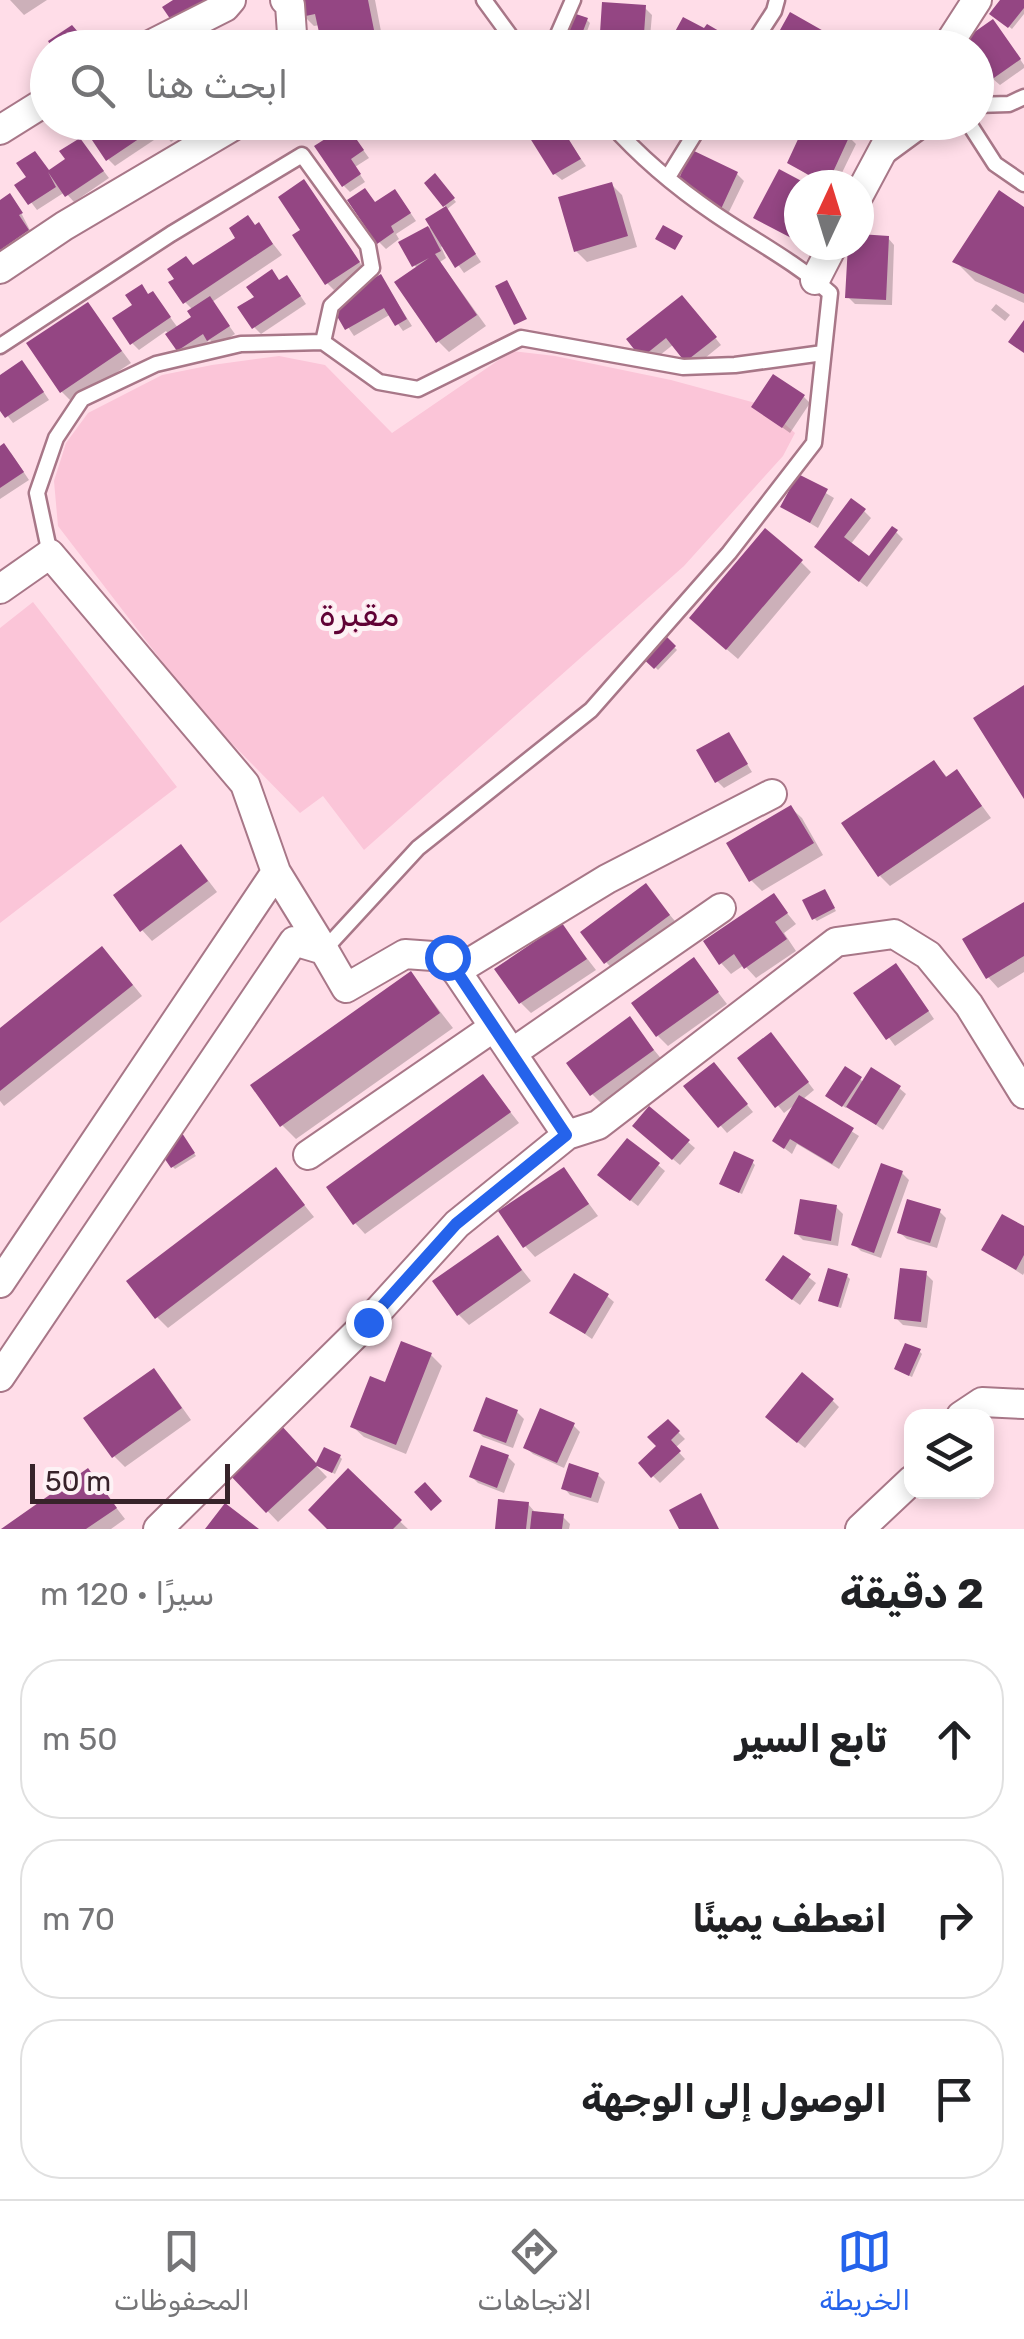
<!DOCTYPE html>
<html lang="ar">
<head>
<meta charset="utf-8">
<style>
  body { margin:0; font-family:Rubik,"Noto Naskh Arabic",sans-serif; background:#f6f6f6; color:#202124; direction:rtl }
  .controls { position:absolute; right:30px; bottom:30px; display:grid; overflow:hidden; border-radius:20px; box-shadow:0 5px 15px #0003 }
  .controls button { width:90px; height:90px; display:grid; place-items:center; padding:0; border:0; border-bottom:2px solid #e0e0e0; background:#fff; color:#202124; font:50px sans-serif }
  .compass { position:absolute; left:784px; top:170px; width:90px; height:90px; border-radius:50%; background:#fff; box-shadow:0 5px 15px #0003; rotate:4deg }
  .scale { position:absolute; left:30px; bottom:25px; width:200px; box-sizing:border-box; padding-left:10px; border:5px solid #37232a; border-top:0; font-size:28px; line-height:35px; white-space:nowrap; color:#37232a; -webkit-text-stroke:8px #fdf2f5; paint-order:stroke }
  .stop { position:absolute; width:30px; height:30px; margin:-22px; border:8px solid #2563eb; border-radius:50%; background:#fff }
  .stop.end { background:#2563eb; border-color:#fff; box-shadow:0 2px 10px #0008 }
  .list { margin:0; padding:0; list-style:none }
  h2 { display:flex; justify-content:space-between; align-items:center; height:130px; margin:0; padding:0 40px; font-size:42px }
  h2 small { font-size:32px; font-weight:400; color:#757577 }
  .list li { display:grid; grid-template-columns:65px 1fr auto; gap:30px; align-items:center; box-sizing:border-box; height:160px; margin:0 20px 20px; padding:0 20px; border:2px solid #e0e0e0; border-radius:40px }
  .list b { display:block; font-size:38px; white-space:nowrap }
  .list em { font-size:32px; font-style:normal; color:#757577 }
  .icon { flex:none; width:55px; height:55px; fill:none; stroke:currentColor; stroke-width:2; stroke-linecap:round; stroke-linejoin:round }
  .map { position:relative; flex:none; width:1024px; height:1529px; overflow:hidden; direction:ltr }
  .search { position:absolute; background:#fff; box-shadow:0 5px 15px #0003; left:30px; right:30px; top:30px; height:110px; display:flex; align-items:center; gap:25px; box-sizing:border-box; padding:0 35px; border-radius:55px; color:#757577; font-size:38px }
  .sheet { height:670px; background:#fff }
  nav { display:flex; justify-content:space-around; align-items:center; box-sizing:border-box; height:140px; border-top:2px solid #e0e0e0; background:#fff; font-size:28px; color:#757577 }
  nav a { display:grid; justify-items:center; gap:5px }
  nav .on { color:#2563eb }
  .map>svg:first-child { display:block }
  .green { fill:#fbc5d8 }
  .shadow { fill:#0003 }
  .building { fill:#944683 }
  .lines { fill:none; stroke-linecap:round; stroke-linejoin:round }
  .service-casing { stroke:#a87788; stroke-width:19 }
  .minor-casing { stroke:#a87788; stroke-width:32 }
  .service { stroke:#fff; stroke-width:14 }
  .minor { stroke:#fff; stroke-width:28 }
  .route { stroke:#2563eb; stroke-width:12 }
  .labels { text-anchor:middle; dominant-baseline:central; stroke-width:10; stroke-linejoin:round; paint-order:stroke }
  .park-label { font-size:35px; fill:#600235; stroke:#fdf2f5 }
</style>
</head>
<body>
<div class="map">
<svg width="1024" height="1529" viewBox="0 0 1024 1529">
  <rect width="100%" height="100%" fill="#ffdde8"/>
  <path class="green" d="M512 351 555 356 671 380 763 405 795 433 783 456 684 566 364 850 323 796 300 813 200 711 58 526 54 481 66 443 88 413 162 375 212 365 279 356 325 365 392 433Z
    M33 602 177 787 0 923V628Z"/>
  <path class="shadow" d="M10 0H47L24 15Z
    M300 0H375L384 47 410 37 418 48H327L320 25 314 26 304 16Z
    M1003 0 1024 3V14L1012 29 992 13Z
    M645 8 652 15 649 48H601Z
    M587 20 590 23 581 48 568 43 565 41Z
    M999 29 1024 65V68L1000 85 993 79Z
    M825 35 832 42 829 48H773Z
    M142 122 154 140 115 166 108 159Z
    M155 122H199L171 142Z
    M556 122 586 166 562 180 555 174Z
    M829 122H881L873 141Z
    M849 137 856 144 836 185H823L790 163Z
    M356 140 369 158 355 167 365 182 350 192 344 186 338 141Z
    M86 148 109 178 74 202 65 192 37 210 18 185 29 178 20 164 50 172Z
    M737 174 744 181 728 214 685 194Z
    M435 177 456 202 446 210 481 262 464 273 444 245 441 247 446 258 440 262 486 326 449 352 438 341 417 269 402 243 432 226 428 220 447 208 427 183Z
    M611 184 622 195 637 247 587 262 576 251Z
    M310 189 365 270 334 290 327 283 304 231Z
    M401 199 416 221 396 234 399 239 386 249 379 242 376 205Z
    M0 203H16L34 238 0 261Z
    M1024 210V303L975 281 956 262Z
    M258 225 282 255 212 302 235 334 216 346 210 340 186 356 166 331 139 350 132 343 153 294 178 328 194 317 193 310 185 302 195 267Z
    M859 237 888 238 894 245 892 305 855 304 848 297 850 245H859Z
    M381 277 412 326 403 331 391 314 354 336 333 305Z
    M281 282 293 285 306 304 261 334 254 327Z
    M996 304 1010 315 1005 321 991 310Z
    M88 305 131 363 72 402 61 391Z
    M689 305 721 345 694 367 674 344 650 363 643 357Z
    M29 370 49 400 13 423 0 406V378Z
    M804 397 810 403 790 433 754 407Z
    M0 449 11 453 29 480 0 499Z
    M799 477 834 498 818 528 783 507Z
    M864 511 871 518 850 545 870 560 893 529 903 539 867 587 824 554Z
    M801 562 811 572 738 659 703 629Z
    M660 633 677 650 658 670 641 653Z
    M729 735 752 772 724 788 717 781Z
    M934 763 948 778 957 772 991 818 890 886 880 876Z
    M791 808 802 818 823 855 762 891 751 880Z
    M191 858 217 892 152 941 142 930Z
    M646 886 679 926 616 973 606 962Z
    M827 895 836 911 817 921 814 918Z
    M773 896 796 924 784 933 796 951 756 978 744 965 731 974 721 963Z
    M1024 905V972L998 988 988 977Z
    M562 926 596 970 531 1013 521 1003Z
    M113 960 142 996 4 1106 0 1101V1031Z
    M694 961 727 1004 668 1046 658 1036Z
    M903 973 934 1019 895 1046 857 994Z
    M411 974 453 1028 296 1139 282 1125Z
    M629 1019 663 1061 603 1105 592 1094Z
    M777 1042 814 1090 802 1100 859 1136 839 1169 797 1144 792 1154 775 1141 797 1103 784 1113 740 1058Z
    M720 1072 753 1112 727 1133 687 1087Z
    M483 1077 519 1123 365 1234 355 1223Z
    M860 1079 864 1083 899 1088 906 1094 883 1130 848 1105 846 1108 831 1098Z
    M642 1133 688 1142 695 1148 680 1165Z
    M184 1139 196 1156 175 1169 173 1167Z
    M752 1162 755 1165 742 1194 725 1186Z
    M658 1165 665 1171 638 1206 607 1182Z
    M276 1170 314 1217 168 1328 157 1317Z
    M564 1170 598 1216 535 1257 525 1246Z
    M902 1173 909 1180 881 1258 861 1251 854 1244Z
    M836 1207 843 1214 838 1246 803 1240 796 1233Z
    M939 1211 946 1218 937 1248 907 1239 900 1233Z
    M1024 1229V1273L1023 1275 984 1250Z
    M497 1238 531 1281 469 1325 458 1314Z
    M784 1258 816 1283 800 1305 775 1287Z
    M926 1274 933 1281 927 1328 903 1325 896 1318Z
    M847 1276 850 1279 841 1308 823 1303 821 1300Z
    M607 1296 614 1302 592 1339 553 1312Z
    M920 1352 922 1354 912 1377 899 1371Z
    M431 1355 442 1366 406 1454 364 1437 353 1427 386 1385Z
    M164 1382 191 1420 125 1467 114 1456Z
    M832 1400 839 1407 805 1448 775 1424Z
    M517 1412 524 1419 513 1448 483 1437 476 1430Z
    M668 1422 685 1439 675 1448 685 1459 660 1483 641 1464 660 1446Z
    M573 1425 580 1432 564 1468 533 1454 526 1448Z
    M279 1427 327 1477 278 1522 230 1472Z
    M340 1457 342 1459 335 1474 319 1466Z
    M508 1457 515 1464 504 1493 478 1483 471 1476Z
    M88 1471 125 1519 111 1529H6Z
    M348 1472 408 1529H330Z
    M598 1475 605 1482 598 1503 570 1495 564 1488Z
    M528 1504 534 1511 563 1517 570 1524 569 1529H497Z"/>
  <path class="building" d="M173 0H208L173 23 162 7Z
    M298 0H368L375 35 322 46 315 14 301 17Z
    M1000 0H1024V8L1008 28 989 14Z
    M602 2 646 5 643 48H599Z
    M790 12 827 33 819 48H770Z
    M573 13 588 18 577 47 562 41Z
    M683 17 704 28 707 24 731 38 725 48H666Z
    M993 19 1021 59 991 80 976 59V48H968L963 40Z
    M72 25 92 48H52L48 41Z
    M410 34 416 48H376V47Z
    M112 122H143L149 132 106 161 90 137Z
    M549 122H558L581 159 553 175 528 135Z
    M806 122H823L850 135 827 185 787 163Z
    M834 122H872L866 136Z
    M350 130 364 150 351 159 361 174 342 187 314 146 333 134 337 139Z
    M80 138 104 171 65 197 48 172 56 187 28 205 14 185 26 177 16 163 35 151 49 170 65 159 59 151Z
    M692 150 738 172 721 209 675 187Z
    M779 169 809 185H799V242L753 218Z
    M435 173 455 198 443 207 424 183Z
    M304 179 360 262 325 285 292 235 300 230 278 197Z
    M612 182 628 236 574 252 558 197Z
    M365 188 375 202 395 189 411 213 391 226 394 232 377 244 347 200Z
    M999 190 1024 207V294L952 262Z
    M10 193 23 213 19 215 29 230 0 250V200Z
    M446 206 476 254 455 268 425 219Z
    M248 215 255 225 259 222 273 244 183 304 168 282 174 279 167 269 186 256 193 265 235 238 229 228Z
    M663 225 683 236 675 250 655 239Z
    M428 226 441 251 435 254 477 315 436 343 394 282 429 258 412 267 398 242Z
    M859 234 889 236 886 300 845 298 848 245H859Z
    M272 269 279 280 287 275 301 296 252 329 237 307 254 297 246 287Z
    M381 274 407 319 395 326 384 308 345 330 330 304Z
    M507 280 527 319 514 325 495 286Z
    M142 284 148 294 153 291 171 317 130 345 112 318 132 305 125 295Z
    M682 295 717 337 685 362 666 338 641 358 626 339Z
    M210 296 230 326 207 341 203 334 177 351 165 334 191 317 187 311Z
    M88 302 122 351 60 393 26 343Z
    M1024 320V353L1008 342Z
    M22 360 44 392 5 418 0 411V375Z
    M773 374 805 395 782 428 751 407Z
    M4 443 24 472 0 488V446Z
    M798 474 828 489 810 523 780 507Z
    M851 498 866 509 844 537 869 556 892 526 898 530 859 582 814 547Z
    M765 528 803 560 726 650 689 618Z
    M660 630 676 646 654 669 637 653Z
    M1024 685V799L973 718Z
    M729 732 748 764 715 783 696 750Z
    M934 760 946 777 957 769 982 806 878 877 841 823Z
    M791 805 814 843 749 882 726 843Z
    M181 844 208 881 140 932 113 895Z
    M646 883 670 915 604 964 580 932Z
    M825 889 835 908 812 920 802 900Z
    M774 893 788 913 775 922 787 939 744 969 734 954 719 965 703 941Z
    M1024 902V956L986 979 962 939Z
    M562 923 587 959 519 1004 494 969Z
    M102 946 133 985 0 1091V1028Z
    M694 957 719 992 656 1037 631 1003Z
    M896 963 929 1011 886 1040 853 993Z
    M411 971 440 1013 280 1127 250 1085Z
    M630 1016 654 1050 590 1096 566 1063Z
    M771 1032 809 1082 775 1108 737 1058Z
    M714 1062 748 1104 718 1128 683 1086Z
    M845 1066 862 1077 842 1107 825 1096Z
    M871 1067 901 1086 876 1125 846 1107Z
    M483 1074 511 1112 353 1225 326 1187Z
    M799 1095 854 1128 832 1164 790 1139 784 1149 772 1141Z
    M649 1106 690 1140 672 1160 632 1126Z
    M182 1133 195 1153 171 1168 158 1149Z
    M627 1138 660 1163 630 1201 597 1175Z
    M734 1151 754 1160 739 1193 719 1184Z
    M881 1163 903 1171 874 1253 851 1245Z
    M276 1167 305 1205 155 1319 126 1281Z
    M564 1167 589 1204 523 1248 498 1211Z
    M800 1199 837 1205 831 1241 794 1234Z
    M907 1199 941 1209 930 1243 897 1233Z
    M1002 1214 1024 1226V1255L1016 1270 981 1250Z
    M498 1235 522 1270 457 1316 432 1281Z
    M783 1255 811 1274 792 1300 765 1280Z
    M828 1268 848 1274 838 1307 818 1301Z
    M900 1268 927 1271 921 1322 894 1319Z
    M574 1273 609 1294 585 1334 549 1313Z
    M401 1341 432 1353 396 1445 350 1427 370 1376 385 1382Z
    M905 1343 921 1349 909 1376 894 1369Z
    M154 1368 182 1408 112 1458 83 1418Z
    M802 1372 834 1399 797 1443 765 1417Z
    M486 1397 518 1410 506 1443 473 1431Z
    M540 1408 575 1423 557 1463 523 1448Z
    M668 1419 680 1431 671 1440 681 1451 651 1478 638 1463 656 1446 647 1437Z
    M279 1423 316 1463 324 1447 341 1455 332 1473 317 1466 266 1513 227 1472Z
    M481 1445 509 1455 497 1488 469 1477Z
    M569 1463 599 1473 591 1498 561 1489Z
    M88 1468 117 1508 86 1529H1Z
    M348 1468 402 1520 393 1529H327L308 1510Z
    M425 1482 442 1501 431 1511 414 1492Z
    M701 1493 719 1529H679L669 1510Z
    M498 1499 529 1502 526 1529H495Z
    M225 1503 259 1529H205Z
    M532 1511 564 1514 562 1529H530Z"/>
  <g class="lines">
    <defs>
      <path id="service" d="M484 0 514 41 525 48
        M552 48 573 0
        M750 48 774 11 777 0
        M976 105 1009 104 1024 97
        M968 122 995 164 1024 184
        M888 155 933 122
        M668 177 702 122
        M323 342 379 382 418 389 521 338 683 367 735 365 823 353
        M0 346 171 234 302 155 368 246 372 268 331 306 323 342 241 344 156 364 82 399 56 438 37 493 50 554
        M324 950 418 848 591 710 729 553 814 443 830 293C794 261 753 240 715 214 677 188 639 156 609 122"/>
      <path id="minor" d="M285 0 290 5 293 48
        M144 48 225 7 231 0
        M946 48 977 0
        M0 130 48 100
        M859 195 898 122
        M0 269 64 226 240 122
        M815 280 833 245
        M0 589 50 554 245 784 276 872 0 1283
        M276 872 324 950
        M456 971 607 879 772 794
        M512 1053 721 908
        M567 1135 598 1125 836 942 894 934 928 955 969 1005 1024 1094
        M308 1155 494 1027
        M0 1377 294 941 324 950 346 988 405 954 447 957 567 1135 457 1224 368 1322 158 1529
        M961 1416 982 1402 1024 1404
        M860 1529 912 1480"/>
    </defs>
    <use href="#service" class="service-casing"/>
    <use href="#minor" class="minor-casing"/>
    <use href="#service" class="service"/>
    <use href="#minor" class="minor"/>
  </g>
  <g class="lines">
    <path class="route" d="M368 1322 456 1224 566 1135 447 957"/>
  </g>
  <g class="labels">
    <g class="park-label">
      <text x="359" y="614">مقبرة</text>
    </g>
  </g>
</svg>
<div class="controls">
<button><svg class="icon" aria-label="layers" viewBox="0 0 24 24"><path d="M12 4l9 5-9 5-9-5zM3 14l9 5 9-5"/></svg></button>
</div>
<svg class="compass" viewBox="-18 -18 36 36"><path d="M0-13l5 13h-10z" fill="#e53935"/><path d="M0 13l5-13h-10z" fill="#757577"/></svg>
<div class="scale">50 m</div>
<div class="stop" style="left:447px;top:957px"></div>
<div class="stop end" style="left:368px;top:1322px"></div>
<div class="search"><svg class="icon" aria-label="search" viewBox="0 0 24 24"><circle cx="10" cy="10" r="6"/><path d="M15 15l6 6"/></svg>ابحث هنا</div>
</div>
<section class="sheet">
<h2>2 دقيقة<small>سيرًا · 120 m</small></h2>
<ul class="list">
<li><svg class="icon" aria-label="ahead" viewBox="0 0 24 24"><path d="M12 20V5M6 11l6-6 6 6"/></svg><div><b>تابع السير</b></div><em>50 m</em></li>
<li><svg class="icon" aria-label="right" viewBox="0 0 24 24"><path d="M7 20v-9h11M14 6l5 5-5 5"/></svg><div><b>انعطف يمينًا</b></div><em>70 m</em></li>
<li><svg class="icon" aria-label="arrive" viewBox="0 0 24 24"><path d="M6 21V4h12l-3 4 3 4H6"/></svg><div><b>الوصول إلى الوجهة</b></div></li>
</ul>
</section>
<nav>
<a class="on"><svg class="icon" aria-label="map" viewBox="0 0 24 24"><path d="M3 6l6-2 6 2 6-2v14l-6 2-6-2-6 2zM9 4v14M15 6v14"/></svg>الخريطة</a>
<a><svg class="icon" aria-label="directions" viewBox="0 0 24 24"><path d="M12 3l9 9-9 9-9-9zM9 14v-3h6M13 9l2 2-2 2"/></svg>الاتجاهات</a>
<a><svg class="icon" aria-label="saved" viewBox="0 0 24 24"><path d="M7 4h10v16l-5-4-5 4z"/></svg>المحفوظات</a>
</nav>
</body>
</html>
